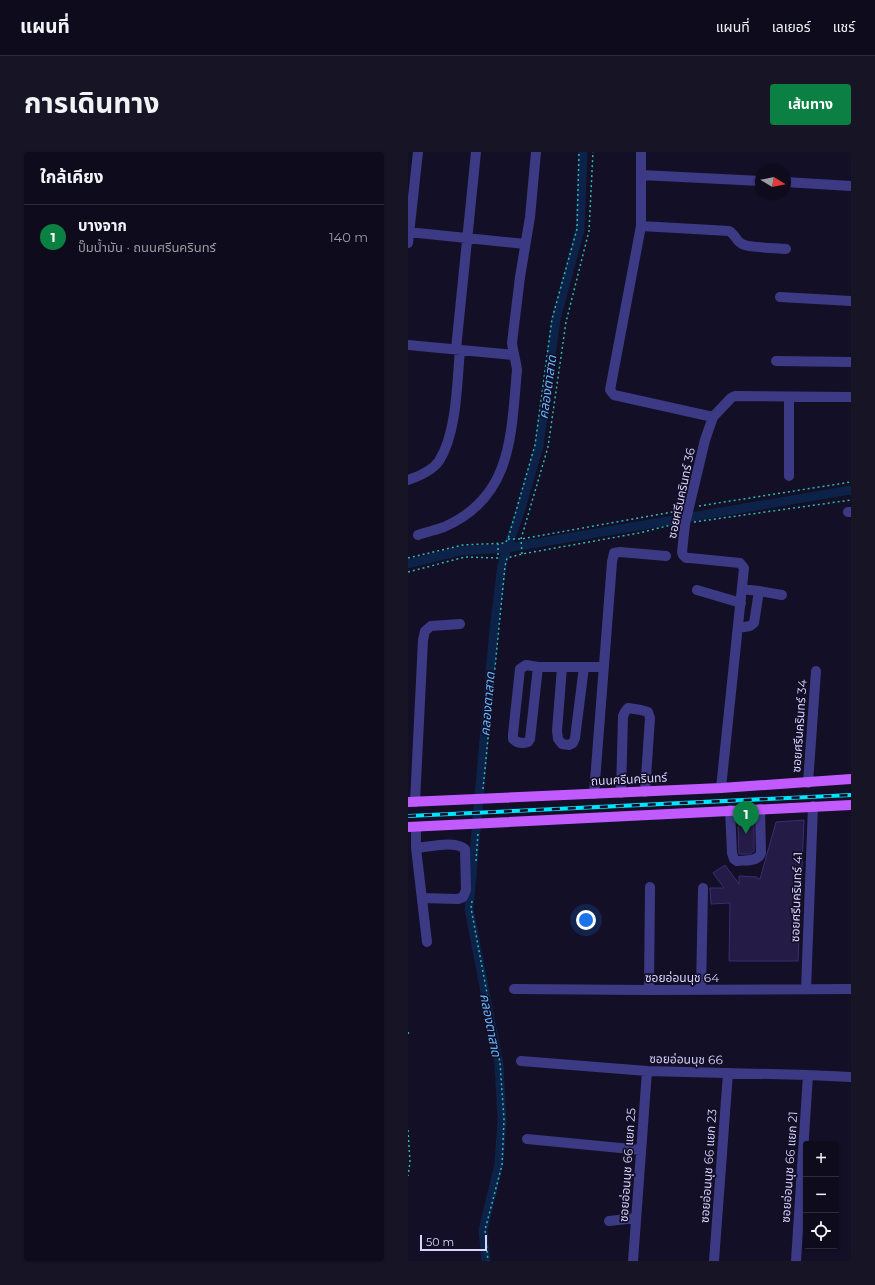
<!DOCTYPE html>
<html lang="th">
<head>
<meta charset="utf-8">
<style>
  body { margin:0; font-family:Montserrat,"Noto Sans Thai",sans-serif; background:#171425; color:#f1f3f6 }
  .controls { position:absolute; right:12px; bottom:12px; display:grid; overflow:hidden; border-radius:4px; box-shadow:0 1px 3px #0004 }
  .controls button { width:36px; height:36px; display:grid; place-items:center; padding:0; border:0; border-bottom:1px solid #2e2b3b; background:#0e0b1c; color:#f1f3f6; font:20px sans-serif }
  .compass { position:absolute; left:347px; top:12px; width:36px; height:36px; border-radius:50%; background:#0e0b1c; box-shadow:0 1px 3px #0004; rotate:100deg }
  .scale { position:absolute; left:12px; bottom:10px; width:67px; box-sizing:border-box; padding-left:4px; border:2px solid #d9d4ff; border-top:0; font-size:11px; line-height:14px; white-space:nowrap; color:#d9d4ff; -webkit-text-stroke:3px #130f26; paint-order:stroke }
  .you { position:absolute; left:178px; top:768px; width:14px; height:14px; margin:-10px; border:3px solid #fff; border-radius:50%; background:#1a73e8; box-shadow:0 0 0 6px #1a73e833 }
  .badge { display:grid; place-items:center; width:26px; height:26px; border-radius:50%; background:#0b8043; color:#fff; font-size:13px; font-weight:700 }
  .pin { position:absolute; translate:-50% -33px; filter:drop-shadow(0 1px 2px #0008) }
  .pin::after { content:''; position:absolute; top:21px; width:14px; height:12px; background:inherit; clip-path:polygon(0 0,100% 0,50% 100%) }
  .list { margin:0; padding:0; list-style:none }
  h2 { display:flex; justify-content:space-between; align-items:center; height:52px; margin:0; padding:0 16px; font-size:17px }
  h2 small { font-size:13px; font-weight:400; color:#9b9ba3 }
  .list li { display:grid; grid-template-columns:26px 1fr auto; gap:12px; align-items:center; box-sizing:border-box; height:64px; padding:0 16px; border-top:1px solid #2e2b3b }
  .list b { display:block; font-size:15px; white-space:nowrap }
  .list p { margin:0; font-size:13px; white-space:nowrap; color:#9b9ba3 }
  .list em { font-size:13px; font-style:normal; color:#9b9ba3 }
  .icon { flex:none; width:22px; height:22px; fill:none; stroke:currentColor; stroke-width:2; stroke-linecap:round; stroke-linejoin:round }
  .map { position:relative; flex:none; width:443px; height:1109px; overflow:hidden; border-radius:4px }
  header { display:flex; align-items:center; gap:24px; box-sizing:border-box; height:56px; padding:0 20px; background:#0e0b1c; border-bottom:1px solid #2e2b3b }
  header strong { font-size:19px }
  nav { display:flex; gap:22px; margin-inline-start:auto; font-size:14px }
  .intro { display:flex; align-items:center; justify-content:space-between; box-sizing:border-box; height:96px; padding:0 24px }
  h1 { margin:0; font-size:28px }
  .button { padding:10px 18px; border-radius:4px; background:#0b8043; color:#fff; font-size:14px; font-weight:700 }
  main { display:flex; gap:24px; padding:0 24px }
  aside { flex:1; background:#0e0b1c; border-radius:4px; box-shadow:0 1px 3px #0004 }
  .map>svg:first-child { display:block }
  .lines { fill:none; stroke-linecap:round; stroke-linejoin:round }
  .canal { stroke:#0c2248; stroke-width:9 }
  .building { fill:#241b47; stroke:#3b2d73 }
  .path { stroke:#2fb8b0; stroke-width:1.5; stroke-dasharray:2 3; stroke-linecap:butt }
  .minor { stroke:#3d3a85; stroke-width:10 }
  .major { stroke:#c25bff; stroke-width:10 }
  .rail-casing { stroke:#00e5ff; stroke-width:4 }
  .rail { stroke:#130f26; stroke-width:2.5; stroke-dasharray:8; stroke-linecap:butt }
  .labels { text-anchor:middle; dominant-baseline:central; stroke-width:3.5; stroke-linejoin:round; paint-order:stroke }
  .street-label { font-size:12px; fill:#d9d4ff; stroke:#130f26 }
  .water-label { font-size:13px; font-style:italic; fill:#62b6ff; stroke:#130f26 }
</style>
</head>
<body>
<header>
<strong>แผนที่</strong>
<nav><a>แผนที่</a><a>เลเยอร์</a><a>แชร์</a></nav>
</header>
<div class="intro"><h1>การเดินทาง</h1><a class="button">เส้นทาง</a></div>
<main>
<aside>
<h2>ใกล้เคียง<small></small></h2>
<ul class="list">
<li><span class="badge">1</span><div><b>บางจาก</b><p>ปั๊มน้ำมัน · ถนนศรีนครินทร์</p></div><em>140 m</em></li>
</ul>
</aside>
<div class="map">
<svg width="443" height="1109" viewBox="0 0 443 1109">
  <rect width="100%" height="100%" fill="#130f26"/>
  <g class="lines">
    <path class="canal" d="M0 412 52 399 99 396 443 338
      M78 1109 75 1078 91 1012 94 968 91 912 61 757 86 477 94 413 99 396 111 363 131 294 148 167 172 78 175 0"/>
  </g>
  <path class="building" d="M396 668 390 809H321L322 751 303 752 302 736H316L305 721 317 713 331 732V724L349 725V726L352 727 368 670Z
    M338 672 346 673V699L342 702H331L330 674Z"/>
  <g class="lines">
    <path class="path" d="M291 354 443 330
      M286 370 443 348
      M100 387H113L270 359
      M114 402 113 387 140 295 158 170 181 79 185 0
      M0 406 55 393 97 391 100 387 127 293 144 167 169 77 171 0
      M0 420 57 405 90 406V392
      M75 637 97 414 99 406 114 402 231 381 267 372
      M68 709 70 681
      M64 749 63 756 92 911 96 968 94 1013 77 1078 80 1109
      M0 882 1 879
      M0 978 2 1010 0 1024"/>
    <path class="minor" d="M233 0V74L202 238 206 243 305 265
      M233 23 353 29
      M377 30 443 34
      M233 74 321 79C327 82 328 89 334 92 342 96 368 96 378 97
      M0 80 117 92
      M0 91 10 0
      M372 145 443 149
      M0 193 106 203
      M48 197 68 0
      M368 209 443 210
      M381 324V245
      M0 328C12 324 24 319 31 309 49 281 49 230 52 198
      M440 360H443
      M10 383C18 380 28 378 36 375 105 345 103 282 109 218 108 209 105 200 104 191L112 125 122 65 128 0
      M289 438 333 451
      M351 439 374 443
      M330 476 342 474 346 471 351 439 334 437
      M130 515 122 587 120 590C114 592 109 591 105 587V582L112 517 118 513 130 515H196
      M154 515 149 579 150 587 154 592 161 593 165 591 167 586 176 515
      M400 631 408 519
      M313 636 336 416 332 411 282 406H278L275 403 274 400 277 372 297 288 305 265 323 246 327 244 443 245
      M213 641 215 564 217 560 220 556 233 558 240 560 242 566 237 640
      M186 642 204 410 206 401 212 400 258 404
      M7 650 15 488 17 479 23 474 52 472
      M322 658 324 701 326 707 329 709C337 708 350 710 353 701L352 657
      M8 675V696L19 790
      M8 696C22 695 46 688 57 697L58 738 55 745 50 747 14 746
      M106 837 241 838 443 837
      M398 837 405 654
      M241 838 242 735
      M293 838 295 736
      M113 909 239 919 400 923 443 925
      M119 987 233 998
      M201 1069 228 1066
      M225 1109 239 919
      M306 1109 320 921
      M388 1109 400 923"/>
    <path class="major" d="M0 650 313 636 443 627
      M0 675 443 653"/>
    <defs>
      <path id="rail" d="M0 664 443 643"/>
    </defs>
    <use href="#rail" class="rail-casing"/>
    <use href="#rail" class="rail"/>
  </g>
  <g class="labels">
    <g class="street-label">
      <text transform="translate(273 341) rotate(-78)">ซอยศรีนครินทร์ 36</text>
      <text transform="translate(391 574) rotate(-86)">ซอยศรีนครินทร์ 34</text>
      <text transform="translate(221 627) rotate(-3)">ถนนศรีนครินทร์</text>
      <text transform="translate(388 745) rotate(-88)">ซอยศรีนครินทร์ 41</text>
      <text x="274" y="825">ซอยอ่อนนุช 64</text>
      <text transform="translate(278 907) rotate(1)">ซอยอ่อนนุช 66</text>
      <text transform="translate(219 1013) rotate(-86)">ซอยอ่อนนุช 66 แยก 25</text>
      <text transform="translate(300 1014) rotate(-86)">ซอยอ่อนนุช 66 แยก 23</text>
      <text transform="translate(381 1015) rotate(-86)">ซอยอ่อนนุช 66 แยก 21</text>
    </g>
    <g class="water-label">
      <text transform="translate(139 235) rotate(-82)">คลองตาสาด</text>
      <text transform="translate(79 552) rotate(-85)">คลองตาสาด</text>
      <text transform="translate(83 873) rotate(79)">คลองตาสาด</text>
    </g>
  </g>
</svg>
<div class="controls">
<button>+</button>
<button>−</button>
<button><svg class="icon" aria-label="locate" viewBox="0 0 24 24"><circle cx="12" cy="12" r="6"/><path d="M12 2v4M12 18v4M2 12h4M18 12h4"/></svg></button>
</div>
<svg class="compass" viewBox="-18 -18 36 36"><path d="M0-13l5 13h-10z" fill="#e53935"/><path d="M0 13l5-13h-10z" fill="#9b9ba3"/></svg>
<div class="scale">50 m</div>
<div class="you"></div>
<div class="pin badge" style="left:338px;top:682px">1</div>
</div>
</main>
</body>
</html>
